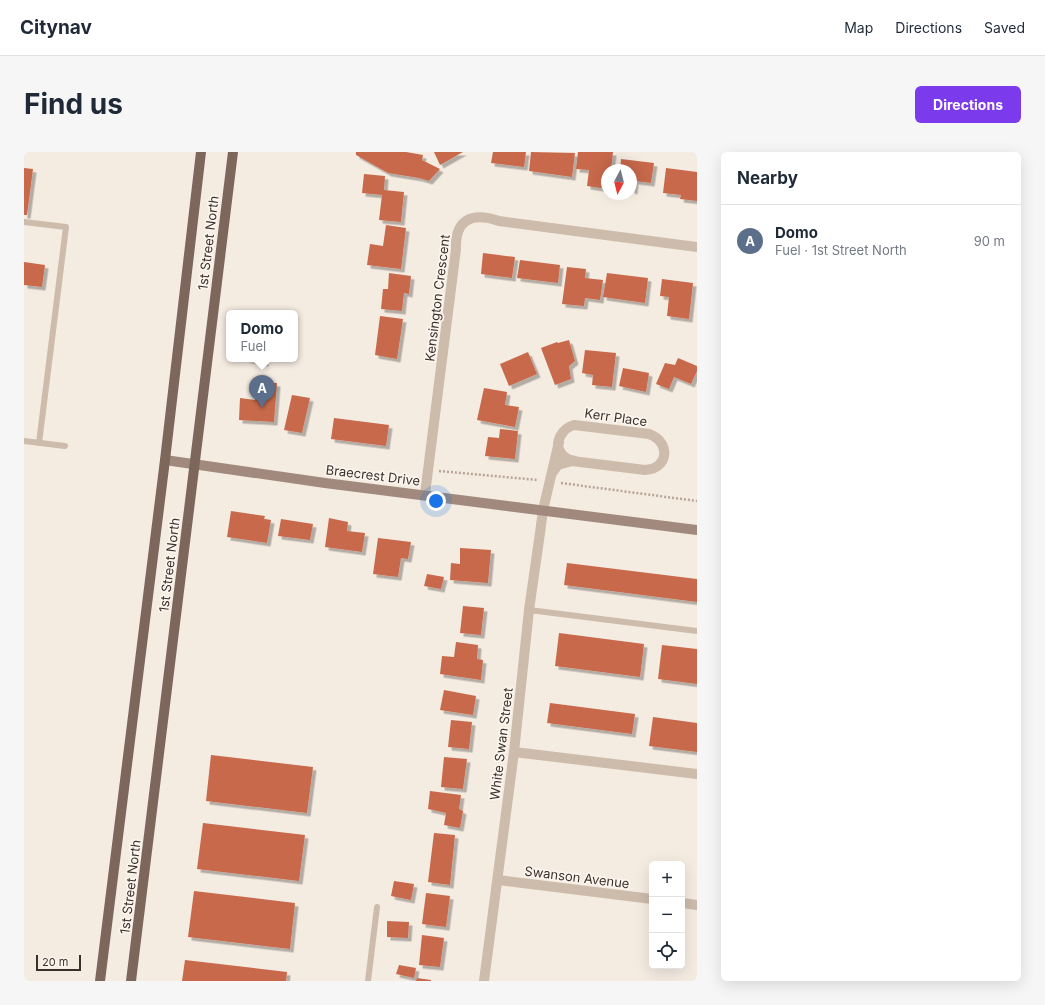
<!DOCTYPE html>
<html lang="en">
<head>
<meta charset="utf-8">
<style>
  body { margin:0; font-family:Inter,sans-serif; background:#f6f6f7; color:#1f2937 }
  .controls { position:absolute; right:12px; bottom:12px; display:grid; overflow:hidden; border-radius:6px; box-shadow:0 4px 16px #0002 }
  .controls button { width:36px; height:36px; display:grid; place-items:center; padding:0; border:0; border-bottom:1px solid #e0e1e3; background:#fff; color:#1f2937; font:20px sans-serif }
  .compass { position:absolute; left:577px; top:12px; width:36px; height:36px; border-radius:50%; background:#fff; box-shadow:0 4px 16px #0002; rotate:187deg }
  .scale { position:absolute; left:12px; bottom:10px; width:45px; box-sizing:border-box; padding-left:4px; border:2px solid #3b302b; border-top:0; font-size:11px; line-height:14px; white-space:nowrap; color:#3b302b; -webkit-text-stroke:3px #fbf5ee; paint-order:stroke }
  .you { position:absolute; left:412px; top:349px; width:14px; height:14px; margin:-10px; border:3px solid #fff; border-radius:50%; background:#1a73e8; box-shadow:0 0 0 6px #1a73e833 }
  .badge { display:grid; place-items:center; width:26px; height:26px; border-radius:50%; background:#7c3aed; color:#fff; font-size:13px; font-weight:700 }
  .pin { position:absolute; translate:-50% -33px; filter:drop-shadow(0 1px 2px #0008) }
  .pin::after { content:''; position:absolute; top:21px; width:14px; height:12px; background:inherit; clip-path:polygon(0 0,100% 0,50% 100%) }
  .popup { position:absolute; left:202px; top:158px; width:72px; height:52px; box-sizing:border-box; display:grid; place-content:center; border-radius:6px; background:#fff; filter:drop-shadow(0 1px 3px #0005); font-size:13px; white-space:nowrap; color:#747a83 }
  .popup b { font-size:15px; color:#1f2937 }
  .popup::after { content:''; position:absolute; left:50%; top:100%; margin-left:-8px; border:8px solid transparent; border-top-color:#fff }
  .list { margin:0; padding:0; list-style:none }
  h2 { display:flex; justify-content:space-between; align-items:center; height:52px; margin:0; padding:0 16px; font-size:17px }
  h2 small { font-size:13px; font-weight:400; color:#747a83 }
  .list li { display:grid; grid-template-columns:26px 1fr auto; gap:12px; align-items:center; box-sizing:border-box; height:72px; padding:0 16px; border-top:1px solid #e0e1e3 }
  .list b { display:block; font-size:15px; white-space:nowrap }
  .list p { margin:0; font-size:13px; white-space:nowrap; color:#747a83 }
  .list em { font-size:13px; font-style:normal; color:#747a83 }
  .icon { flex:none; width:22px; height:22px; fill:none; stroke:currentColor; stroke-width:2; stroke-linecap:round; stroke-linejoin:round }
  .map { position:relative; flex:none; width:673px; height:829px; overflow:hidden; border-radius:6px }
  header { display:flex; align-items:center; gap:24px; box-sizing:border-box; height:56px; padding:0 20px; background:#fff; border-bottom:1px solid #e0e1e3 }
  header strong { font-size:19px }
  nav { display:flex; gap:22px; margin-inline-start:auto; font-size:14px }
  .intro { display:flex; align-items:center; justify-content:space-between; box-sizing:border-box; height:96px; padding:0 24px }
  h1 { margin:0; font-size:28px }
  .button { padding:10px 18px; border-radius:6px; background:#7c3aed; color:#fff; font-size:14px; font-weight:700 }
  main { display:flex; gap:24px; padding:0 24px }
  aside { flex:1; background:#fff; border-radius:6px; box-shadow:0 4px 16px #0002 }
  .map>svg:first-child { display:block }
  .building { fill:#c8694b; filter:url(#shadow) }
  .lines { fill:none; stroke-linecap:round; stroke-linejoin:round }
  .path { stroke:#b9a596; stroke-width:2.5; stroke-dasharray:2 2; stroke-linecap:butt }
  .lane { stroke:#cdbbac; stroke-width:6 }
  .street { stroke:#cdbbac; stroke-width:10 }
  .secondary { stroke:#a18a7d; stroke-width:10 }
  .primary { stroke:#7d675c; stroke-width:10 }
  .labels { text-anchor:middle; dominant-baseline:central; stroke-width:3.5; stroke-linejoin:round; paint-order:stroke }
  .street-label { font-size:13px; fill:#3b302b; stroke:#fbf5ee }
</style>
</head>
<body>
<header>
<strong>Citynav</strong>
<nav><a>Map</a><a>Directions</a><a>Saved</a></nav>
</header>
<div class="intro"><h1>Find us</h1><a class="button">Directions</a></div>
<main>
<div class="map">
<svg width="673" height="829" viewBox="0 0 673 829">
  <defs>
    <filter id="shadow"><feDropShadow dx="3.5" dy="3.5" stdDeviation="0" flood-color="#0004"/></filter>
  </defs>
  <rect width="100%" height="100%" fill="#f4ebe1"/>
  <path class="building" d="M332 0H382L399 3 398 8 416 17 405 29 395 26 364 21 332 3Z
    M410 0H439L416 13Z
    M469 0H502L500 15 467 11Z
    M507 0 551 1 548 25 505 19Z
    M554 0H589L587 18H583V37L563 34 565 18 552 17Z
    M597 7 630 11 627 31 611 29 610 39 607 38V18H596Z
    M0 16 9 17 3 63H0Z
    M642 16 673 20V49L656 47 657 43 639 41Z
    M340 22 361 24 360 38 380 40 377 70 355 68 358 43 338 41Z
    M362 73 382 76 377 117 343 113 346 92 359 94Z
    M459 101 491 105 488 126 457 122Z
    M496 108 536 113 534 131 493 126Z
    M0 110 21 113 18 135 0 133Z
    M543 115 562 117 561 126 579 128 576 148 561 146 560 154 538 152Z
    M365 121 387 124 385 142 380 141 378 159 357 157 359 137H364Z
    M583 121 624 126 621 151 579 145Z
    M638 127 669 131 665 167 643 164 645 145 636 144Z
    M356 164 379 167 373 207 351 203Z
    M545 188 551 209 545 214 547 227 531 233 517 196 533 190 534 191Z
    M561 198 592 201 588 235 568 233 569 223 558 221Z
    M504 200 513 222 485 234 476 212Z
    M654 206 673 214V219L667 232 650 225 645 237 632 232 641 211 651 213Z
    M220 207H241V211Z
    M599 216 625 221 622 240 595 234Z
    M233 230 253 231 250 270 215 268 216 246 231 248Z
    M460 236 483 240 481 253 495 255 491 275 453 268Z
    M268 243 286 246 278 281 260 278Z
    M310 266 365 273 362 294 307 287Z
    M476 277 494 279 491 307 461 304 464 285 475 286Z
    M207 359 241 364 240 367 247 368 243 391 203 385Z
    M305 366 324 370 323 379 341 381 338 400 301 395Z
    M257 367 289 372 286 388 254 384Z
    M354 386 387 390 384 407 377 406 374 425 349 422Z
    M436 396 467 398 464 431 426 428 427 411 436 412Z
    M543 411 673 427V450L540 433Z
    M403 422 420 425 417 437 400 434Z
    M439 454 460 456 457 483 436 481Z
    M535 481 620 492 616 525 531 514Z
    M432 490 454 493 453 507 459 508 457 528 416 522 418 504 430 505Z
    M638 493 673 497V532L634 527Z
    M420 538 452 544 449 563 416 558Z
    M526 551 611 562 608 582 523 571Z
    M629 565 673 571V600L625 594Z
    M427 568 448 570 445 597 424 595Z
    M187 603 289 615 283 661 182 649Z
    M420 605 443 607 439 637 417 635Z
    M406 639 437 643 435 657 439 659 436 676 420 673 422 661 404 657Z
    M179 671 281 683 275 729 173 717Z
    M410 681 431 683 426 733 404 730Z
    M370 729 390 732 387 748 367 744Z
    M170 739 271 751 266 797 164 785Z
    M402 741 426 744 422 775 398 772Z
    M363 769 385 770 384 786 363 785Z
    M398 783 420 786 416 815 395 813Z
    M161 808 263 820 262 829H158Z
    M375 813 392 816 390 826 372 822Z
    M393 826 407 828V829H392Z"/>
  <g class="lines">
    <path class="path" d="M415 319 514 328
      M537 331 673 349"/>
    <path class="lane" d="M0 70 42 75 15 291
      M0 289 41 294
      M505 458 673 479
      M344 829 353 755"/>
    <path class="street" d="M528 321 534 313 548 309 621 318C645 317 647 290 625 282L550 273C539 276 529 290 537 301 540 306 546 308 551 309
      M401 342 432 97C431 67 448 60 475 69L673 95
      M490 600 673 622
      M474 728 628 747
      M658 751 673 753
      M460 829 490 600 505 458 516 381 519 358 535 290"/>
    <path class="secondary" d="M141 308 301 331 673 378"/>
    <path class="primary" d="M76 829 141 308 177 0
      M107 829 209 0"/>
  </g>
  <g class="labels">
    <g class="street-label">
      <text transform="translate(184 91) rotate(-83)">1st Street North</text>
      <text transform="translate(413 146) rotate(-83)">Kensington Crescent</text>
      <text transform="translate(592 265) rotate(8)">Kerr Place</text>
      <text transform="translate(349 323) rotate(7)">Braecrest Drive</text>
      <text transform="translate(145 413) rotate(-83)">1st Street North</text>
      <text transform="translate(477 592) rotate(-83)">White Swan Street</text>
      <text transform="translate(553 725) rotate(7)">Swanson Avenue</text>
      <text transform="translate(106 735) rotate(-83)">1st Street North</text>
    </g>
  </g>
</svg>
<div class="controls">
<button>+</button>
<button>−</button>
<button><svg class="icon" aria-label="locate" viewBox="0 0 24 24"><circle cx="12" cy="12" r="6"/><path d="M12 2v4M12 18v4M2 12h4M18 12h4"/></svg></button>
</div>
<svg class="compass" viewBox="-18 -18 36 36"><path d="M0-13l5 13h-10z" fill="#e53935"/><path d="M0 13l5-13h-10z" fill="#747a83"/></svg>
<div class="scale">20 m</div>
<div class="you"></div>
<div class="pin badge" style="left:238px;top:256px;background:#5c6f8a">A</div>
<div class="popup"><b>Domo</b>Fuel</div>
</div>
<aside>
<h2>Nearby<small></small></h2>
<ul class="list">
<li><span class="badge" style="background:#5c6f8a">A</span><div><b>Domo</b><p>Fuel · 1st Street North</p></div><em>90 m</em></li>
</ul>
</aside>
</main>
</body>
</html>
